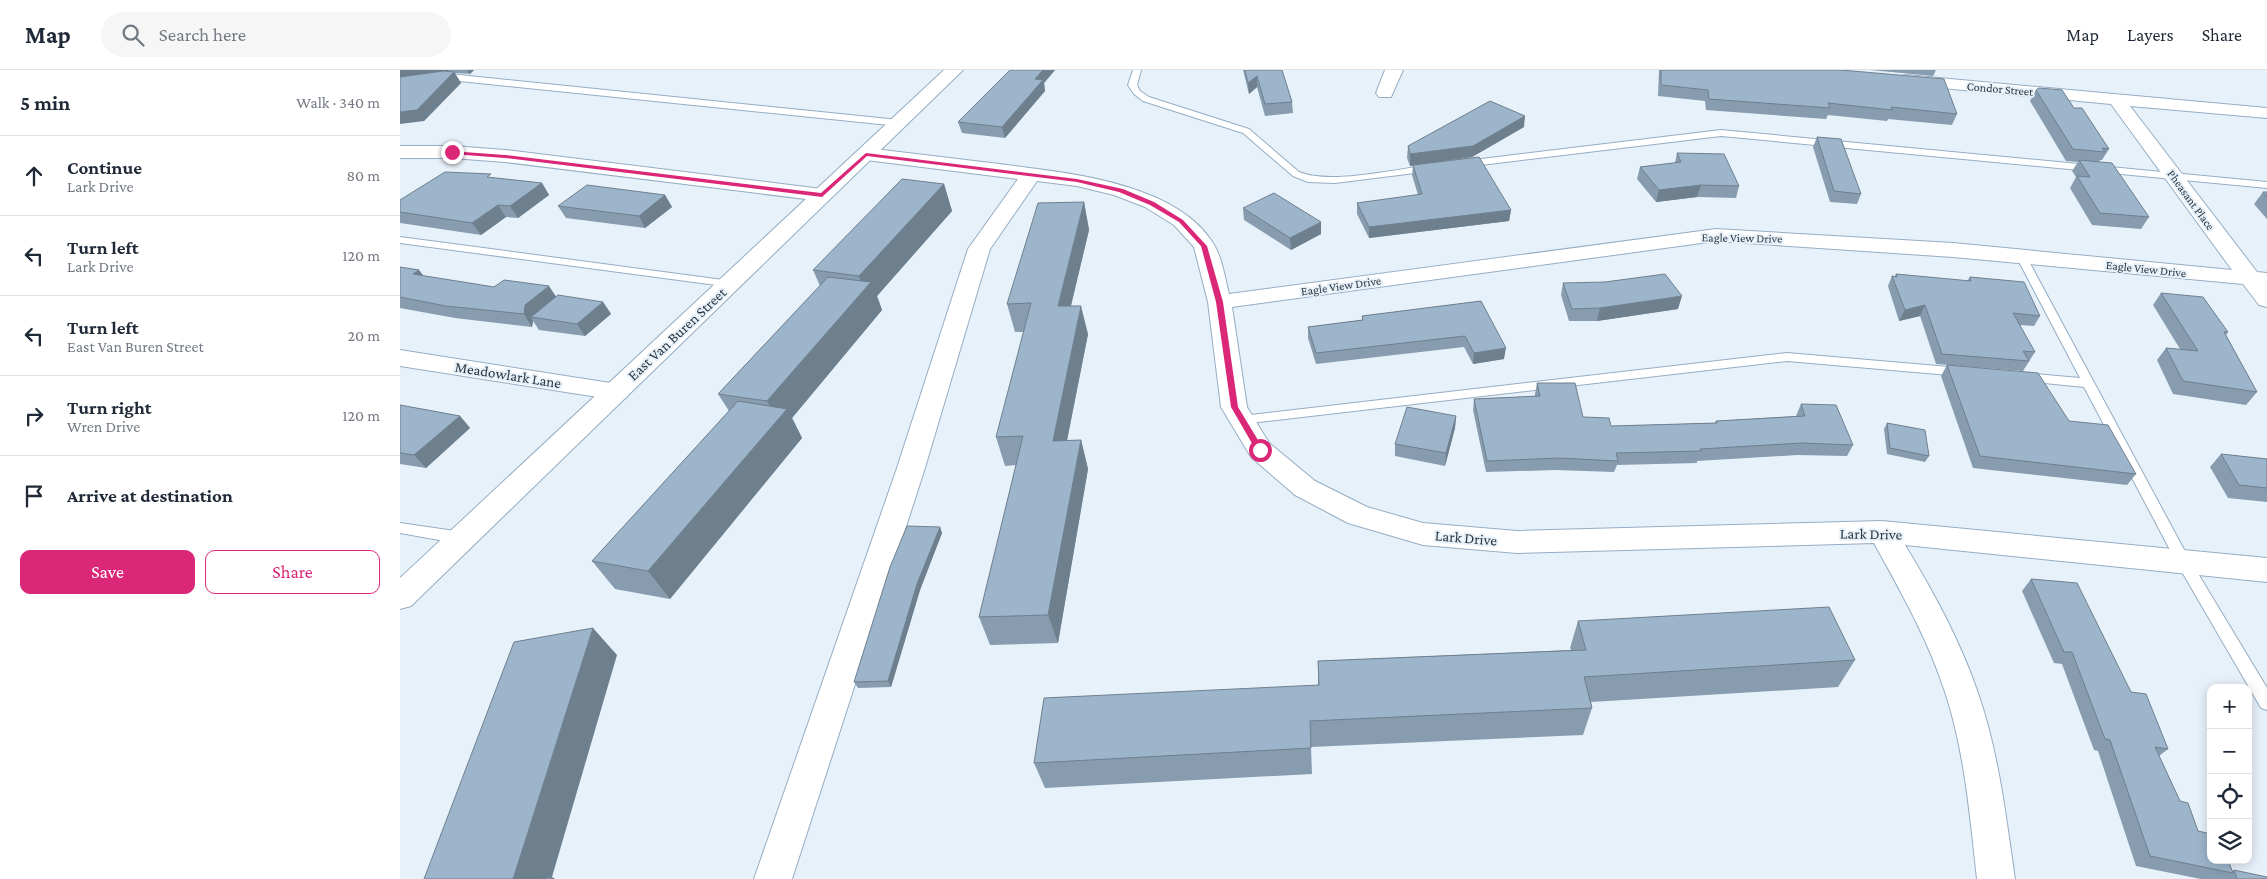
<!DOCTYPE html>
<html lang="en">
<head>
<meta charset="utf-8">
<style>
  body { margin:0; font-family:"Crimson Pro",serif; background:#f6f6f7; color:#1f2937 }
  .controls { position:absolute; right:15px; bottom:15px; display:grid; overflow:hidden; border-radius:10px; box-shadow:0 2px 12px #0003 }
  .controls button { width:45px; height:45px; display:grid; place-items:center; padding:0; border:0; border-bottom:1px solid #e0e1e3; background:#fff; color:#1f2937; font:25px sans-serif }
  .stop { position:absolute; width:15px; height:15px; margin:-11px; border:4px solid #db2777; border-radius:50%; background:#fff }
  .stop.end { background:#db2777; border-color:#fff; box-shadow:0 1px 5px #0008 }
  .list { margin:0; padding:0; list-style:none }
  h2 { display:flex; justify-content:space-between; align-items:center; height:65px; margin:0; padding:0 20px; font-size:21px }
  h2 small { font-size:16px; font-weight:400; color:#747a83 }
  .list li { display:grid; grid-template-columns:32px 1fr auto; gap:15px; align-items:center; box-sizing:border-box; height:80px; padding:0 20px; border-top:1px solid #e0e1e3 }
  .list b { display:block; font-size:19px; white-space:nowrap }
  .list p { margin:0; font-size:16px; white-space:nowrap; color:#747a83 }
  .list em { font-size:16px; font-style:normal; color:#747a83 }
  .actions { display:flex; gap:10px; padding:15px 20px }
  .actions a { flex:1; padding:11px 0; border:1px solid #db2777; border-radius:10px; text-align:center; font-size:18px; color:#db2777 }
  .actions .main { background:#db2777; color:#fff }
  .icon { flex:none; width:28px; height:28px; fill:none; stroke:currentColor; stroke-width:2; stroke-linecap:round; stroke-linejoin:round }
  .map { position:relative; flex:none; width:1867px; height:809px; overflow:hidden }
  header { display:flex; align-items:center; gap:30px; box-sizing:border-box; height:70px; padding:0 25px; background:#fff; border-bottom:1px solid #e0e1e3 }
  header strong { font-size:24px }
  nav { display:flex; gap:28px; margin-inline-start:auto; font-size:18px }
  .search { width:350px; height:45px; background:#f6f6f7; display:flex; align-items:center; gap:12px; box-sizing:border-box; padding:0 18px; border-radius:28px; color:#747a83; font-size:19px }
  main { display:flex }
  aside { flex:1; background:#fff }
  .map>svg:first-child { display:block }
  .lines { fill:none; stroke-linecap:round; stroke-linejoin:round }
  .service-casing { stroke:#95adc3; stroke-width:2 }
  .minor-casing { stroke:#95adc3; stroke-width:2 }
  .tertiary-casing { stroke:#95adc3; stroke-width:2 }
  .service { fill:#fff; fill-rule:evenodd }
  .minor { fill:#fff; fill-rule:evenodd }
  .tertiary { fill:#fff; fill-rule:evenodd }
  .wall { fill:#879caf }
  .shaded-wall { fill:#6e7f8e }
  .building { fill:#9db5cb; stroke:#6e7f8e }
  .route { fill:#db2777 }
  .labels { text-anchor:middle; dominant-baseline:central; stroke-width:4; stroke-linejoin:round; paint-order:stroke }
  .far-street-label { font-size:12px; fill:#2c363f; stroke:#e7f1fa }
  .street-label { font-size:15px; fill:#2c363f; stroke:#e7f1fa }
</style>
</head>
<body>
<header>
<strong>Map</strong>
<div class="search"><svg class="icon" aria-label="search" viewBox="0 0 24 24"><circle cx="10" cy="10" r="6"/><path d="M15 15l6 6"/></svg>Search here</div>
<nav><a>Map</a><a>Layers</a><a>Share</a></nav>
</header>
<main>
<aside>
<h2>5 min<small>Walk · 340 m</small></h2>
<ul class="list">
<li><svg class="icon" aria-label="ahead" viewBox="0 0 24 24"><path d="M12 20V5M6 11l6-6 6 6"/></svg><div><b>Continue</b><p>Lark Drive</p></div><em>80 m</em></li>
<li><svg class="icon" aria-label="left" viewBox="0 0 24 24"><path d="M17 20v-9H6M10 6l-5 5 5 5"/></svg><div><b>Turn left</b><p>Lark Drive</p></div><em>120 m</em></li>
<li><svg class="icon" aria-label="left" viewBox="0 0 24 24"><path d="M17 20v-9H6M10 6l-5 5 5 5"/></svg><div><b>Turn left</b><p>East Van Buren Street</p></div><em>20 m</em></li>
<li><svg class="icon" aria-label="right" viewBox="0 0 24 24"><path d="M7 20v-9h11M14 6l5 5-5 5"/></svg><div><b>Turn right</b><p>Wren Drive</p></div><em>120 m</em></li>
<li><svg class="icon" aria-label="arrive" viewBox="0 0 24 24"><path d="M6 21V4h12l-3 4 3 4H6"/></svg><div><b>Arrive at destination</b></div></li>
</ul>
<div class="actions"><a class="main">Save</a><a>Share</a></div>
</aside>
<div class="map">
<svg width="1867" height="809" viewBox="0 0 1867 809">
  <rect width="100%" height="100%" fill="#e7f1fa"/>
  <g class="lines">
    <defs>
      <path id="service" d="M733 0H741L737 15 740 21 749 27 849 59 899 102C930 115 996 99 1031 95L1036 98 1031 101 935 113 908 112 893 106 843 63 743 31 734 24 728 15Z
        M50 4 499 50 504 53 499 56 50 10 40 12 36 9Z
        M1321 60 1867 112V118L1321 66 1065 97 1060 94 1065 91Z
        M0 167 331 211 337 214 331 217 0 173Z
        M1621 183 1626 186 1788 487 1867 618V640L1861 638 1778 495 1684 317 1625 311 1619 307 1625 303 1680 308 1616 186Z
        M1387 283 1561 298 1567 302 1561 306 1387 291 841 354 834 350 841 346Z
        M0 453 62 462 67 464 69 468 67 472 62 474 0 463Z"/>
      <path id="minor" d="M985 0H1003L991 27H979L976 23Z
        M1507 5 1867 38V48L1730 36 1857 202 1867 203V237L1859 235 1843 214 1553 187 1316 171 832 237 847 337 869 373 915 411 967 437 1023 453 1117 461 1482 451 1867 488V512L1505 475C1534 523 1561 572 1579 626 1599 685 1606 747 1615 809H1577C1570 747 1565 684 1546 625 1529 571 1501 522 1474 473L1117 483 1023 475 948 453 895 425 851 387 821 337 808 232 794 177 774 155 745 137 714 125 677 116 637 111 590 179 524 401 392 809H354L496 401 568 179 618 109 466 90 459 88 456 84 459 80 466 78C508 83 549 88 591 93 658 102 774 110 813 173 822 187 825 208 829 224L1316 159 1553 173 1832 200 1711 34 1501 14 1498 10 1501 6Z
        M0 76H52L105 80 422 119 429 121 432 125 429 129 422 131 105 92 52 88H0Z
        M0 280 217 314 226 316 230 322 226 328 217 330 0 296Z"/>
      <path id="tertiary" d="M544 0H563L11 536 0 539V508Z"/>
    </defs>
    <use href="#service" class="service-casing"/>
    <use href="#minor" class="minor-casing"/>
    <use href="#tertiary" class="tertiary-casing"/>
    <use href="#service" class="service"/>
    <use href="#minor" class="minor"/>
    <use href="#tertiary" class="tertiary"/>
  </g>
  <path class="wall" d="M0 0H74L70 4 55 3 61 13 24 51Z
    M610 0H655L644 13 645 21 605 68 562 63 558 52Z
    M843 0H882L892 32 893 43 865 46 857 17 849 24Z
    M1259 0H1441L1557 44 1552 55 1488 49 1487 51 1428 45 1426 49 1306 40 1305 31 1258 26Z
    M1470 0H1536L1533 6Z
    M1636 20 1674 38 1709 79 1702 90H1700L1699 92 1749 147 1741 159 1692 155 1670 118 1676 107 1672 101 1678 92 1666 91 1630 31Z
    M1124 57 1072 87 1044 91 1111 140 1109 151 969 168 957 144V133L1018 125 1012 105 1013 96H1010L1007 88 1008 76Z
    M1417 67 1461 124 1457 134 1430 132 1413 77Z
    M1277 83 1339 116 1336 128 1297 127 1256 132 1237 109 1240 97 1275 93Z
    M94 108 142 113 149 125 118 148 106 147 81 165 0 153V130Z
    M544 114 552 141 477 226 482 240 392 348 402 368 270 529 215 519 192 491 329 341 318 324 420 216 413 200Z
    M1863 122H1867V149L1854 134Z
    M265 125 272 137 245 158 166 148 158 136Z
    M684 132 689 160 671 236 688 264 667 371 681 370 688 399 658 573 590 575 579 547 616 395 605 396 596 367 624 262H615L607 234Z
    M843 138 921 164 891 180 844 150Z
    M0 197 19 200 23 206 156 227 203 232 211 244 185 266 139 260 133 251 132 257 55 248 0 238Z
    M1496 204 1567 211 1570 207 1640 246 1634 256 1620 255 1635 282 1623 301 1536 294 1520 246 1499 251 1488 216 1492 206H1495Z
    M1163 213 1278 239 1197 251H1169L1161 225Z
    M1761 223 1828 262 1826 265 1857 322 1846 335 1773 324 1757 290 1766 278 1780 279 1753 235Z
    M1081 231 1104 289 1073 294 1064 277 916 294 908 268V257L962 250V246Z
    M1547 295 1669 351 1736 404 1727 415 1573 398 1541 306Z
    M1137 313 1183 347 1211 356 1315 353 1316 351 1396 346 1401 334 1453 375 1447 386 1397 385 1297 391V393L1217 395 1214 402 1156 400 1086 402 1073 340 1074 329 1135 326V324Z
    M0 335 60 346 70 358 26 398 0 394Z
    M1056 346 1055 358 1045 396 995 386V374Z
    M1487 353 1529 386 1525 392 1487 384 1484 359Z
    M1821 384 1867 389V432L1828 428 1810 397Z
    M540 457 542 463 520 520 491 617 458 618 454 612Z
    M1631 509 1731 622 1768 679 1759 686 1780 731 1798 761 1832 801 1834 800 1867 809H1801L1736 796 1698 681 1694 680 1662 594 1654 593 1622 521Z
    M1178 551 1455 590 1438 617 1191 632 1192 638 1183 665 911 677 912 704 645 718 634 693 918 615V591L1171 580 1170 578Z"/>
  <path class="shaded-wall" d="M0 0H48L50 2 0 10Z
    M67 0H74L70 4Z
    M643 0H655L644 13 645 21 605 68 602 57 635 9Z
    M54 2 61 13 24 51 0 54V42Z
    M857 6V17L849 24 848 13Z
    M1125 46 1124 57 1072 87 1010 96V84Z
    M142 113 149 125 118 148 110 136Z
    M544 114 552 141 477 226 482 240 392 348 402 368 270 529 248 501 377 350 367 331 464 220 459 206Z
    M1301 115 1297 127 1256 132 1259 120Z
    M265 125 272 137 245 158 239 146Z
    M684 132 689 160 664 264 658 236Z
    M98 135 106 147 81 165 72 153Z
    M1111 140 1109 151 969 168V157Z
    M921 152V164L891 180 890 168Z
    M19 200 29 213 13 204Z
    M149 216 157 228 131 247 133 251 132 257 124 244 125 235Z
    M1282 226 1278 239 1197 251 1200 238Z
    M203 232 211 244 185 266 177 254Z
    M1525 235 1520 246 1499 251 1505 240Z
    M681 236 688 264 661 400 653 371Z
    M1106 278 1104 289 1073 294 1074 283Z
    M60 346 70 358 26 398 14 385Z
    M1056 346 1055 358 1045 396 1046 383Z
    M681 370 688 399 658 573 648 545Z
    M540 457 542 463 520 520 491 617 488 611 517 514Z
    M193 558 217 585 152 807 155 809H113Z"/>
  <path class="building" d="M610 0H643L635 9 643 10 602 57 558 52Z
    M845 0H882L892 32 865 34 857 6 848 13Z
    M1261 0H1441L1544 9 1557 44 1491 37 1492 40 1428 33 1430 38 1309 29 1308 20 1261 15Z
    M43 1 54 2 17 40 0 42V7Z
    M1639 18 1662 20 1674 38H1682L1709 79 1702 78 1705 82 1673 79 1636 20Z
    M1090 31 1125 46 1073 76 1010 84 1008 76Z
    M1417 67 1441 69 1461 124 1434 121Z
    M1277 83 1324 84 1339 116 1301 115 1259 120 1240 97 1281 92Z
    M1079 87 1111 140 969 157 957 133 1022 124 1013 95Z
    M1679 90 1712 93 1749 147 1700 143 1677 106 1690 107Z
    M45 102 91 104 87 107 142 113 110 136 98 135 72 153 0 142V130Z
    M502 109 544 114 459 206 413 200Z
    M187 115 265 125 239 146 158 136Z
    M1863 122H1867V127Z
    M874 123 921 152 890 168 843 138Z
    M684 132 658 236H681L653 371 681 370 648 545 579 547 623 366 596 367 631 233 607 234 638 133Z
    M0 197 19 200 13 204 94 217 104 210 149 216 125 235 124 244 46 236 0 227Z
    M1265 204 1282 226 1200 238 1172 239 1163 213 1205 212Z
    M1496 204 1571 211 1570 207 1624 212 1640 246 1613 243 1635 282 1623 281 1629 291 1542 284 1525 235 1505 240 1492 206 1497 207Z
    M428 207 471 212 367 331 318 324Z
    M1761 223 1803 227 1828 262H1824L1857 322 1783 311 1766 278 1798 281Z
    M158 225 203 232 177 254 131 247Z
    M1081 231 1106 278 1074 283 1065 266 916 283 908 257 963 250 962 246Z
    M1547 295 1638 303 1669 351 1708 355 1736 404 1580 386Z
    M1137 313H1175L1183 347 1209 348 1211 356 1317 353 1316 351 1405 346 1401 334 1436 335 1453 375 1402 373 1300 379 1301 381 1216 383 1218 391 1159 388 1087 391 1074 329 1140 326Z
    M338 331 387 339 248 501 192 491Z
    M0 335 60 346 14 385 0 383Z
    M1007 337 1056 346 1046 383 995 374Z
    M1487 353 1525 360 1529 386 1490 378Z
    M1821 384 1867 389V418L1839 415Z
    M507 456 540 457 517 514 488 611 454 612 490 497Z
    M1631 509 1677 513 1731 622 1746 624 1768 679 1755 677 1780 731 1788 733 1798 761 1811 764V790H1828L1833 803 1750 786 1710 670 1705 669 1672 582H1664Z
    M1429 537 1455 590 1184 607 1192 638 910 651 911 678 634 693 644 628 919 615 918 591 1186 580 1178 551Z
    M193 558 113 809H24L114 572Z
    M1834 800 1867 807V809H1837Z
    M152 807 151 809H141Z"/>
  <path class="route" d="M50 81 105 85 421 123 466 83 677 109 723 119 754 132 783 150 807 176 823 232 838 337 864 380 857 382 831 337 816 232 801 176 779 152 750 135 719 122 677 112 467 86 422 127 105 88 52 84Z"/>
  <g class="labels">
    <g class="far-street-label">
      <text transform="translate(1600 19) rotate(5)">Condor Street</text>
      <text transform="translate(1791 130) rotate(54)">Pheasant Place</text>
      <text transform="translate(1342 168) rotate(1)">Eagle View Drive</text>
      <text transform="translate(1746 199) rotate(6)">Eagle View Drive</text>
      <text transform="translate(941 216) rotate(-8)">Eagle View Drive</text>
    </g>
    <g class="street-label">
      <text transform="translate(277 264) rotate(-43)">East Van Buren Street</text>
      <text transform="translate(108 305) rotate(9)">Meadowlark Lane</text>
      <text transform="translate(1471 464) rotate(1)">Lark Drive</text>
      <text transform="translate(1066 468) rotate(5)">Lark Drive</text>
    </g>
  </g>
</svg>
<div class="controls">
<button>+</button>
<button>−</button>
<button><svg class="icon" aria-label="locate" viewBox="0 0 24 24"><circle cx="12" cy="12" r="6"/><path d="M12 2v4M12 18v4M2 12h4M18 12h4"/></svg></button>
<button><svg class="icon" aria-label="layers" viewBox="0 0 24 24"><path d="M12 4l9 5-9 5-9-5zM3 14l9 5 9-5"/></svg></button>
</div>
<div class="stop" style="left:860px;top:380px"></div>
<div class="stop end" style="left:52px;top:82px"></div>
</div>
</main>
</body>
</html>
